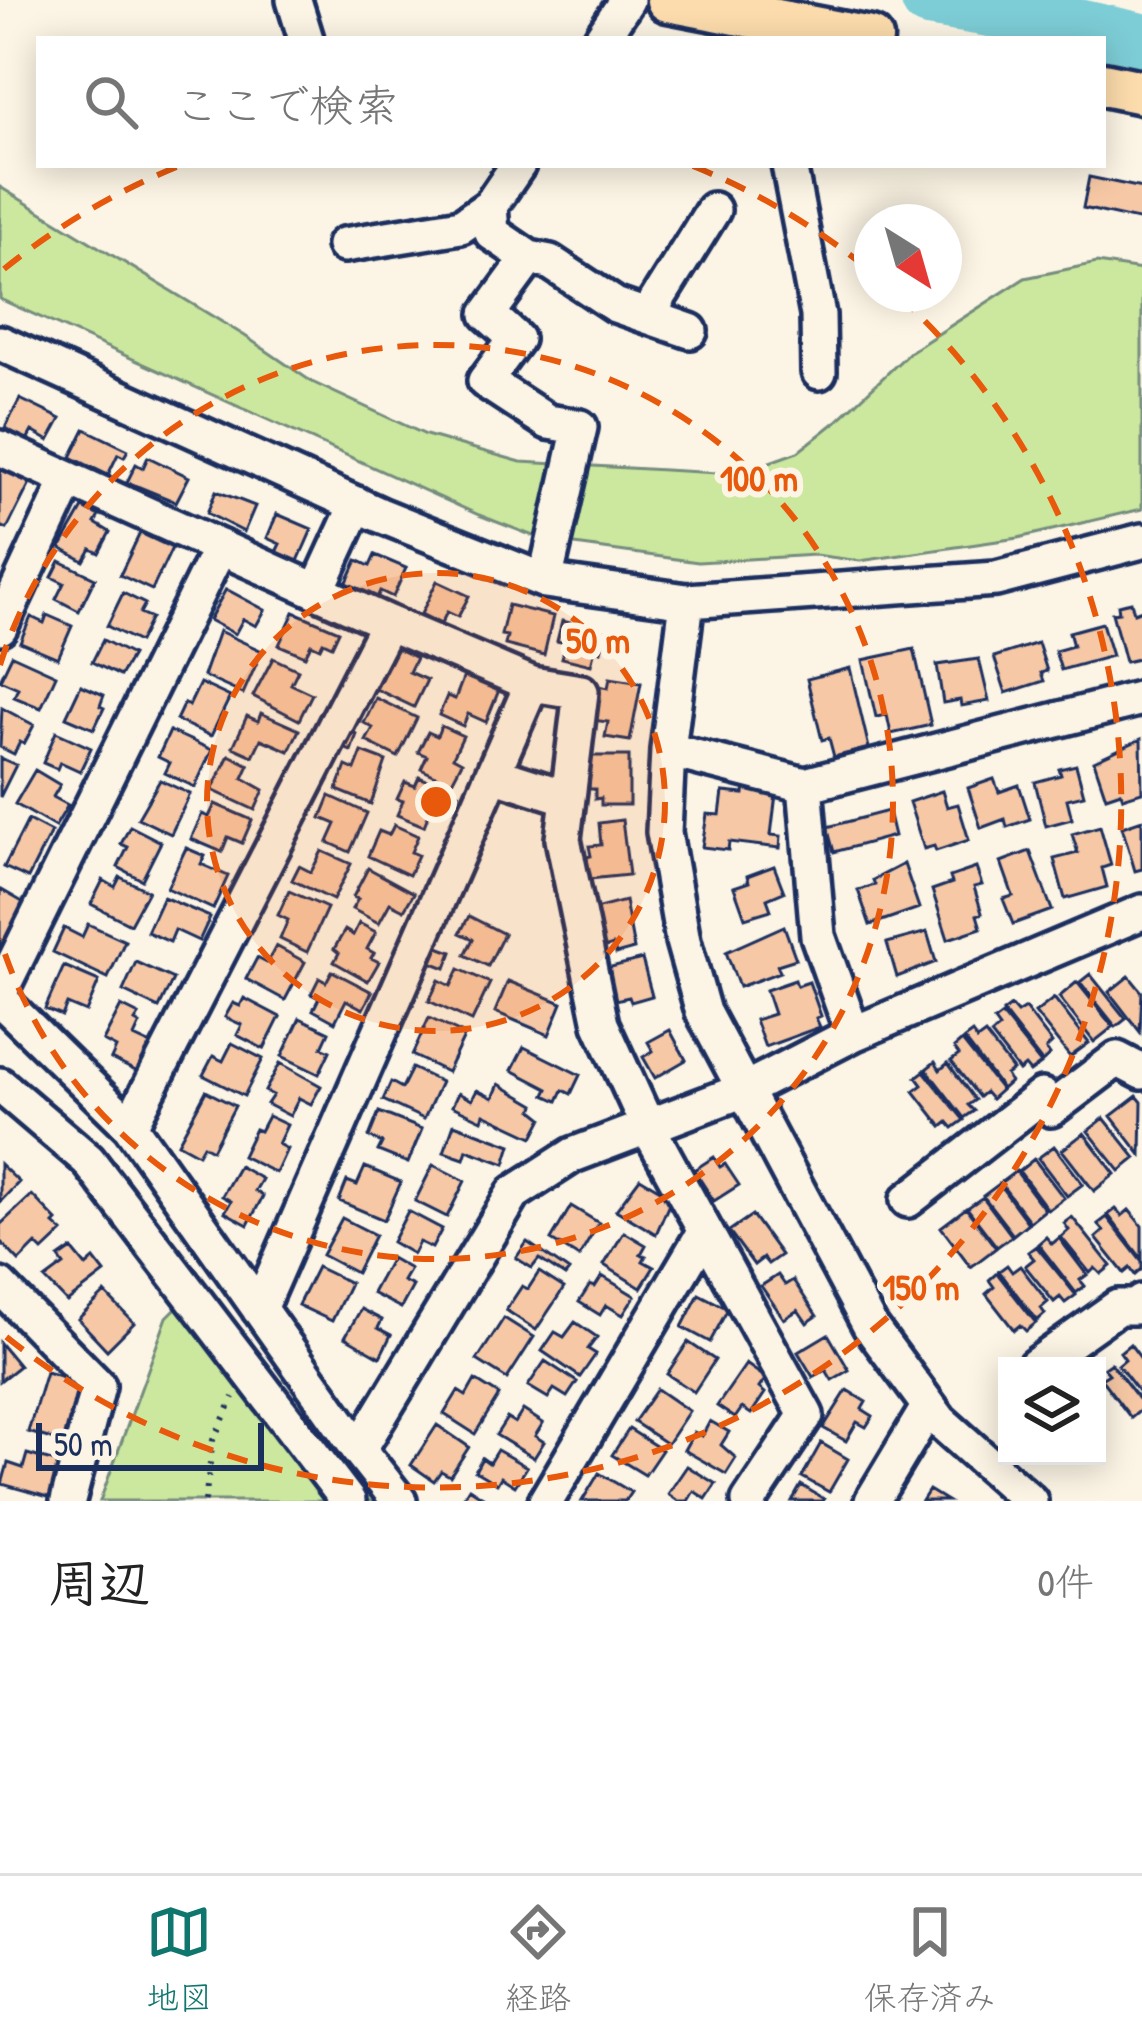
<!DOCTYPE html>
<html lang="ja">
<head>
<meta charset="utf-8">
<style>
  body { margin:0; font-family:"Patrick Hand","Klee One",sans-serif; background:#f2f2f2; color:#222 }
  .controls { position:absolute; right:36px; bottom:36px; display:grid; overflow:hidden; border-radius:0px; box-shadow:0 6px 30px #0003 }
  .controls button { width:108px; height:108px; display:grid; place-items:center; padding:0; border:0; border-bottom:3px solid #e0e0e0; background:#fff; color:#222; font:60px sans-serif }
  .compass { position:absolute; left:854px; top:204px; width:108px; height:108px; border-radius:50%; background:#fff; box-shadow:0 6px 30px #0003; rotate:143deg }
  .scale { position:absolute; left:36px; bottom:30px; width:228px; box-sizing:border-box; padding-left:12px; border:6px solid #1b2f5e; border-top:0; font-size:33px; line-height:42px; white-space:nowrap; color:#1b2f5e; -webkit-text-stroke:9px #fcf5e5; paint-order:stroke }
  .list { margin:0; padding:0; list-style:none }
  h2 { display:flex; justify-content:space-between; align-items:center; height:156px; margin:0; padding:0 48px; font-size:51px }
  h2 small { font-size:39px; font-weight:400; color:#767676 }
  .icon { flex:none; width:66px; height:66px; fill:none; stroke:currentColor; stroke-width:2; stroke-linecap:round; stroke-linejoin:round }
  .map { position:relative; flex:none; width:1142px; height:1501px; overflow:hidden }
  .search { position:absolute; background:#fff; box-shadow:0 6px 30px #0003; left:36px; right:36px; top:36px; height:132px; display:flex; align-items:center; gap:30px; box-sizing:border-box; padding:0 42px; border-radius:0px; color:#767676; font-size:45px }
  .sheet { height:372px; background:#fff }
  nav { display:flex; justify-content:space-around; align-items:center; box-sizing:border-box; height:168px; border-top:3px solid #e0e0e0; background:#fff; font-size:33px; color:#767676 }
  nav a { display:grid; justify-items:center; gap:6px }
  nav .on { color:#0f766e }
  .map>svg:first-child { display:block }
  .green { fill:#cce89e; stroke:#748c7e; stroke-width:3 }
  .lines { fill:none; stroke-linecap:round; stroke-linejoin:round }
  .river { stroke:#7dcdd6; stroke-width:54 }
  .building { fill:#f6c8a5; stroke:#1b2f5e; stroke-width:3 }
  .minor-casing { stroke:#1b2f5e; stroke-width:42 }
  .major-casing { stroke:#1b2f5e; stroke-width:51 }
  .path { stroke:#1b2f5e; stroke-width:6; stroke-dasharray:3 9; stroke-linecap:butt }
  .minor { stroke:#fcf5e5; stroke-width:33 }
  .major { stroke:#fcdcac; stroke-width:42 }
  .ring { fill:none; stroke:#e8590c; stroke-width:6; stroke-dasharray:21 15 }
  .centre { fill:#e8590c; stroke:#fcf5e5; stroke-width:6 }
  .ring-label { font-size:36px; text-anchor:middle; font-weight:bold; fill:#e8590c; stroke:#fcf5e5; stroke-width:12; stroke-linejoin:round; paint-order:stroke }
</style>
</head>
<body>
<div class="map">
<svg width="1142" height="1501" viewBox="0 0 1142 1501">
  <rect width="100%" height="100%" fill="#fcf5e5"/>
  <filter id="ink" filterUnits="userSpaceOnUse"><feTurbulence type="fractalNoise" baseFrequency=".00833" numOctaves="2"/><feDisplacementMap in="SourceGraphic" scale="24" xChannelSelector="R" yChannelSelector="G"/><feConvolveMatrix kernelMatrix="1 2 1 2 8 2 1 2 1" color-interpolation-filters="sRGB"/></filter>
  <g filter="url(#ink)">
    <path class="green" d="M0 187 245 336 312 382 426 435 521 462 736 474 798 452 837 421 910 352 1025 278 1097 263 1142 270V509L1018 538 860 561 815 555 698 562 546 541 479 515 0 299Z
      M201 1283 375 1501H100L167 1317Z"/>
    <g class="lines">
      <path class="river" d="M928 0 1052 20 1142 40"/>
    </g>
    <path class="building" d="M1089 177 1142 188V221L1083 208Z
      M20 399 61 419 49 441 32 431 27 440 5 428Z
      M85 429 128 450 124 457 118 454 108 475 71 457Z
      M148 457 189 477 176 502 127 482 136 464 143 468Z
      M0 469 30 483 7 529 0 526Z
      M216 491 255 506 244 532 207 513Z
      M83 508 99 516 95 523 110 532 99 553 91 549 84 561 60 548Z
      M277 514 312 529 298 561 276 552 280 544 267 538Z
      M140 533 172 548 152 590 120 575Z
      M375 555 406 568 393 597 380 591 376 600 345 586 357 560 370 566Z
      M60 561 95 578 79 611 56 599 64 583 52 577Z
      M437 581 469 596 458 617 447 612 441 624 421 614Z
      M226 589 265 610 256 626 243 619 235 634 209 620Z
      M123 593 145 604 140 613 151 618 139 642 107 626Z
      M1131 602 1134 613 1142 610V658L1125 662 1112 613 1119 612 1118 605Z
      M508 605 553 616 544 655 505 645 507 636 501 635Z
      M294 612 339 631 332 646 323 642 320 648 311 644 305 656 279 645Z
      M47 615 72 626 58 658 20 642 31 617 44 623Z
      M562 621 606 631 601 651 595 649 591 665 562 658 566 643 557 641Z
      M1102 623 1112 656 1061 670 1055 651 1073 646 1069 632Z
      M219 631 262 651 243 694 203 676Z
      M103 640 132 655 120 676 92 662Z
      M1038 643 1047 671 1041 673 1044 681 1006 693 994 657Z
      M396 648 416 658 409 672 427 680 414 707 376 689Z
      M914 649 931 725 891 734 887 715 876 717 863 660Z
      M12 655 56 675 41 708 14 697 18 688 0 680Z
      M273 658 298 670 291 684 312 694 299 720 253 696Z
      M979 659 989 701 961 706 960 700 943 703 937 665Z
      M850 668 869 748 834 757 829 738 822 740 807 679Z
      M464 676 499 690 486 722 468 714 463 726 439 715 447 696 455 699Z
      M610 678 641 683 630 741 605 737 608 722 592 720 598 686 608 688Z
      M200 683 230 697 211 736 176 720 184 703 189 706Z
      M81 685 104 695 100 706 104 708 94 729 66 717Z
      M376 698 417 718 398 757 366 741 373 728 364 723Z
      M2 708 34 725 24 744 20 742 14 754 0 747Z
      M261 713 299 730 289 751 261 739 253 756 233 747 247 716 258 721Z
      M441 726 463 736 453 757 462 762 451 783 421 769 427 756 418 752 428 732 437 736Z
      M343 728 357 734 351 751 336 745Z
      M170 731 212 750 195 787 165 773 170 763 158 757Z
      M56 732 91 748 80 771 60 762 57 769 43 763Z
      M1141 739 1142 792 1123 798 1121 792 1106 797 1094 761Z
      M362 752 386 761 371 804 337 790 346 766 355 770Z
      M229 755 249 765 243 778 264 790 255 810 212 790Z
      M589 756H629V805H601V798L595 799V789H589Z
      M0 758 16 765 0 797Z
      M1076 765 1084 795 1067 799 1072 819 1046 826 1035 782 1061 775 1059 769Z
      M35 770 60 785 53 797 68 805 55 827 15 804Z
      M419 777 459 793 453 806 435 798 424 826 397 815 403 801 397 799 405 782 415 786Z
      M994 779 999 792 1019 785 1030 819 1007 827 1005 819 981 828 968 788Z
      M160 780 190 794 171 834 138 818Z
      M746 782 777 786 771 835 781 836 780 848 729 842 728 850 702 847 707 814 720 815 723 792 744 794Z
      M942 791 947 807 958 804 969 840 936 851 934 846 924 849 909 802Z
      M330 796 367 813 350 852 328 842 336 824 321 818Z
      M215 804 252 820 242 843 228 837 222 852 191 839 202 814 209 817Z
      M888 811 894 836 834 852 827 827Z
      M28 820 51 832 28 878 4 867Z
      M622 820 629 875 589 879 587 857 591 856 589 846 601 845 599 823Z
      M1142 820V869L1135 871 1122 827Z
      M394 825 418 836 411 852 418 855 409 875 368 856 379 831 389 835Z
      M130 826 161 842 142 880 118 867 128 847 121 844Z
      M1100 826 1111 865 1102 868 1107 887 1065 899 1054 859 1078 853 1072 834Z
      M186 848 205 856 201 864 228 876 213 909 167 888Z
      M322 851 351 864 333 900 292 880 299 866 311 872Z
      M1030 851 1052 910 1013 924 1003 899 1013 896 1001 862Z
      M904 864 919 908 870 925 858 890 875 885 873 880Z
      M774 866 784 892 767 899 771 910 745 918 734 887 749 882 747 876Z
      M368 868 414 893 404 910 390 903 379 923 352 909 358 899 353 897Z
      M976 868 982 885 974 887 982 913 977 915 981 928 948 939 932 890 952 883 950 877Z
      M120 877 148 891 130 924 91 904 103 880 115 887Z
      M0 889 26 904 0 949Z
      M289 891 327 908 307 952 280 939 288 920 278 915Z
      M163 897 210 917 199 941 175 930 170 942 147 932Z
      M625 901 634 949 616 954 613 945 600 949 587 911Z
      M469 916 504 934 488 966 465 955 473 939 460 933Z
      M359 923 376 932 367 949 374 953 371 958 379 962 368 981 334 962 339 953 334 949 345 930 353 935Z
      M88 924 125 941 108 978 53 952 64 928 82 937Z
      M784 926 796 959 777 965 780 972 739 987 726 952Z
      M927 932 936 962 897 977 887 943Z
      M433 945 452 952 446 968 428 961Z
      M276 946 305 962 285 1000 246 979 257 958 267 963Z
      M642 959 652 996 631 1002 629 997 615 1000 607 968Z
      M136 962 173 979 159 1008 123 991Z
      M64 966 99 981 86 1012 67 1004 62 1016 45 1009Z
      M459 969 490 983 472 1021 429 1001 439 980 451 986Z
      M332 971 372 992 363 1009 346 1000 335 1022 313 1010 319 998 311 994 319 978 326 982Z
      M1090 974 1126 1019 1116 1027 1080 982Z
      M1129 976 1142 992 1140 1032 1109 992Z
      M795 980 797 986 809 982 821 1016 816 1018 820 1027 765 1047 755 1020 774 1014 766 990Z
      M508 981 562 1003 549 1035 495 1012Z
      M1077 982 1113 1027 1094 1042 1059 997Z
      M244 998 280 1017 264 1049 237 1035 242 1025 225 1017 233 1003 240 1006Z
      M1054 998 1089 1043 1070 1057 1035 1013Z
      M121 1006 139 1015 135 1021 140 1024 134 1037 151 1045 138 1072 111 1059 116 1048 103 1041Z
      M1011 1006 1017 1013 1025 1008 1052 1043 1046 1049 1050 1055 1042 1062 1003 1012Z
      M1002 1015 1041 1064 1030 1072 1025 1066 1019 1071 991 1035 999 1028 994 1021Z
      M300 1018 329 1032 322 1047 330 1051 319 1074 282 1056Z
      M429 1018 465 1035 447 1072 412 1055Z
      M670 1030 686 1060 655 1078 643 1057 653 1051 648 1042Z
      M972 1033 977 1040 985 1034 1013 1070 1006 1075 1010 1082 1002 1089 964 1039Z
      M962 1041 1001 1090 991 1099 985 1092 979 1097 951 1061 959 1055 954 1048Z
      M232 1043 263 1059 244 1096 203 1075 213 1056 223 1061Z
      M524 1047 580 1075 571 1094 563 1090 558 1101 545 1095 548 1089 512 1070Z
      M935 1062 940 1070 948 1063 975 1100 968 1105 974 1111 964 1118 926 1069Z
      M280 1063 321 1086 311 1104 299 1098 290 1116 267 1104 273 1095 265 1091Z
      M412 1068 441 1082 424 1119 383 1100 391 1082 402 1088Z
      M924 1071 964 1120 953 1128 948 1122 942 1127 914 1091 922 1085 916 1077Z
      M499 1084 535 1105 533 1110 543 1118 533 1137 484 1114 482 1120 452 1106 458 1093 472 1100 477 1090 493 1098Z
      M206 1091 235 1106 212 1150 203 1145 198 1154 178 1143Z
      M1137 1096 1142 1102 1141 1155 1111 1116Z
      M379 1112 422 1129 408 1163 378 1151 382 1143 369 1137Z
      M268 1116 287 1125 278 1144 287 1149 276 1173 242 1156 255 1129 260 1131Z
      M1104 1118 1136 1158 1120 1171 1088 1131Z
      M454 1124 511 1145 505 1164 467 1150 464 1159 444 1152Z
      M1084 1133 1115 1174 1094 1191 1062 1150Z
      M1054 1146 1083 1184 1067 1196 1038 1158Z
      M714 1157 720 1167 725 1164 739 1185 714 1201 694 1170Z
      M1034 1159 1064 1198 1048 1210 1019 1171Z
      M0 1164 19 1182 0 1202Z
      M433 1165 465 1181 447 1217 415 1201Z
      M239 1166 262 1179 255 1191 263 1196 248 1225 225 1212 231 1201 222 1196Z
      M365 1167 401 1182 384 1220 339 1201 347 1181 357 1185Z
      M1016 1171 1045 1210 1030 1222 1000 1183Z
      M640 1178 672 1197 656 1234 616 1210Z
      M999 1184 1028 1223 1013 1235 983 1196Z
      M32 1195 57 1221 54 1224 63 1232 43 1251 36 1244 19 1261 0 1241V1225Z
      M983 1197 1012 1236 997 1247 967 1208Z
      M571 1206 599 1223 579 1257 551 1240Z
      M966 1208 996 1248 971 1267 941 1227Z
      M1116 1209 1122 1216 1129 1210 1142 1226V1259L1108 1215Z
      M408 1211 442 1229 432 1248 419 1242 413 1254 392 1242Z
      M752 1215 781 1255 768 1264 763 1258 754 1265 729 1231Z
      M1072 1217 1111 1266 1101 1274 1095 1268 1090 1273 1061 1237 1069 1230 1064 1223Z
      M1107 1217 1142 1262V1269L1135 1275 1130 1268 1124 1273 1096 1238 1104 1231 1098 1224Z
      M342 1218 375 1235 356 1273 322 1255Z
      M624 1232 646 1245 641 1254 646 1256 643 1261 654 1267 641 1288 604 1265Z
      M1046 1237 1052 1244 1059 1238 1087 1275 1080 1280 1085 1286 1076 1293 1038 1244Z
      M527 1242 569 1271 565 1276 539 1259 532 1268 516 1258Z
      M1036 1246 1076 1295 1065 1303 1060 1297 1054 1302 1025 1266 1034 1259 1028 1252Z
      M72 1249 86 1266 94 1259 105 1273 67 1302 45 1279 64 1265 59 1258Z
      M391 1258 410 1269 403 1281 413 1286 401 1308 372 1293Z
      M1007 1265 1012 1272 1020 1266 1048 1302 1041 1308 1045 1314 1037 1321 999 1271Z
      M317 1267 350 1283 332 1321 298 1305Z
      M539 1272 564 1288 536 1330 506 1310 522 1286 528 1289Z
      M997 1273 1036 1323 1026 1331 1020 1325 1014 1330 986 1294 994 1287 989 1280Z
      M778 1275 785 1285 793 1280 817 1316 807 1323 798 1310 784 1319 761 1286Z
      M602 1276 635 1296 623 1315 606 1305 600 1315 579 1302 590 1285 595 1287Z
      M105 1293 134 1323 107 1350 78 1319Z
      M699 1294 728 1309 710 1342 682 1327Z
      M361 1309 382 1320 378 1328 391 1335 380 1357 345 1337Z
      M504 1318 534 1337 507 1379 477 1360Z
      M575 1322 597 1337 588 1349 596 1354 580 1377 542 1351 555 1332 564 1337Z
      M828 1334 849 1370 832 1380 826 1370 813 1377 798 1352Z
      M688 1342 715 1360 694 1392 667 1374Z
      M0 1343 19 1366 0 1381Z
      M1130 1344 1142 1360V1396L1118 1365 1125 1359 1120 1352Z
      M545 1361 577 1382 567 1397 554 1389 548 1398 528 1386Z
      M1111 1363 1142 1403V1409L1131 1418 1101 1379 1109 1374 1104 1368Z
      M746 1364 766 1378 759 1388 765 1393 751 1414 742 1408 735 1418 717 1406Z
      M46 1372 85 1383 72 1445 28 1432Z
      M475 1380 499 1395 475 1434 444 1414 458 1391 466 1396Z
      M657 1389 689 1411 667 1444 634 1422Z
      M847 1390 866 1402 862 1409 873 1416 866 1427 857 1422 846 1441 823 1428Z
      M523 1410 543 1423 535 1436 544 1442 534 1458 496 1435 507 1418 515 1423Z
      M710 1421 729 1432 721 1445 736 1458 726 1474 684 1450 694 1432 702 1436Z
      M437 1425 469 1447 450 1476 441 1471 434 1481 411 1465Z
      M629 1429 662 1450 645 1475 612 1455Z
      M821 1443 848 1459 829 1492 802 1477Z
      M497 1450 527 1467 515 1486 501 1477 497 1484 475 1471 482 1458 489 1463Z
      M27 1454 66 1465 55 1499 2 1484 8 1463 23 1468Z
      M687 1466 716 1484 706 1499 694 1491 688 1501H678L668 1494Z
      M599 1473 631 1492 625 1501H582Z
      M801 1485 824 1499 823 1501H792Z
      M469 1488 489 1501H461Z
      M929 1490 947 1501H922Z"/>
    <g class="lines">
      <defs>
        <path id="minor" d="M294 0 306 39
          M601 39 627 0
          M518 165 490 206 492 233 529 258 550 262 615 305 690 331
          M789 165 818 315 819 372
          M344 245 461 226 490 206
          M529 258 488 314 516 339 485 381 548 422 580 427 545 581
          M647 316 713 210
          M0 343 380 515 545 581 687 601 996 579 1142 541
          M0 448 388 623 532 684 581 692 563 839 601 1024 648 1127 806 1415 749 1501
          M317 591 357 504
          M687 601 668 750 664 832 683 941 703 1012 870 1326 940 1421 1030 1501
          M0 627 69 479
          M668 750 805 785 1142 698
          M493 774 568 798
          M805 785 818 936 853 1034
          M0 992 220 547
          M0 999 130 1126 359 1450 399 1501
          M0 1085 88 1160 348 1501
          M130 1126 388 623
          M908 1200 1042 1096 1051 1109 1117 1059 1142 1072
          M0 1286 98 1386 68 1501
          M259 1309 532 684
          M1035 1366 1118 1307H1135L1142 1302
          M359 1450 514 1193 573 1155 744 1090 853 1034 1142 912
          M546 1501 705 1231
          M872 1501 929 1406"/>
        <path id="major" d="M668 0 871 39
          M1103 84 1142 92"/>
      </defs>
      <use href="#minor" class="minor-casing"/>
      <use href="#major" class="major-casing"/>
      <path class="path" d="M205 1501 213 1440 234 1397"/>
      <use href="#minor" class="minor"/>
      <use href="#major" class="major"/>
    </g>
  </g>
  <circle cx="436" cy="802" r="229" fill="#e8590c" fill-opacity=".12"/>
  <g class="ring">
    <circle cx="436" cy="802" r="229"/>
    <path d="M0 665A457 457 0 1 1 0 939"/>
    <path d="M4 269A686 686 0 0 1 179 166M693 166A686 686 0 0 1 868 269M899 296A686 686 0 0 1 4 1335"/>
  </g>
  <circle cx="436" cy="802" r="18" class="centre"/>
  <g class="ring-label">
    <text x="759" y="491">100 m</text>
    <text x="598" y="653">50 m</text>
    <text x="921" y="1300">150 m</text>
  </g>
</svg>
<div class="controls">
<button><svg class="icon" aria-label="layers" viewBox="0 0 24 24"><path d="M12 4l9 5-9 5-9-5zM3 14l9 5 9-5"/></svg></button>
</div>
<svg class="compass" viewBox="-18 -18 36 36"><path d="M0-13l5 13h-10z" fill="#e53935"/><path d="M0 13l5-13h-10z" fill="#767676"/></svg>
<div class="scale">50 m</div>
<div class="search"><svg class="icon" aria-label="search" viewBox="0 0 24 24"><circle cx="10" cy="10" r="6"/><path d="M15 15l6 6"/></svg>ここで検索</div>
</div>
<section class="sheet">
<h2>周辺<small>0件</small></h2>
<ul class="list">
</ul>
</section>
<nav>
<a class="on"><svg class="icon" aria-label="map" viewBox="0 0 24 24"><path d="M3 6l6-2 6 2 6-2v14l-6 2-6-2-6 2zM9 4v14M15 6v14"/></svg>地図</a>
<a><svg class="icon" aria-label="directions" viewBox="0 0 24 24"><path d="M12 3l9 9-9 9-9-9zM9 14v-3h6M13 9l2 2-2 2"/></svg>経路</a>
<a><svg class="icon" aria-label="saved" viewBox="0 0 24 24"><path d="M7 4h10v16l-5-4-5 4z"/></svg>保存済み</a>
</nav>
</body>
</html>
